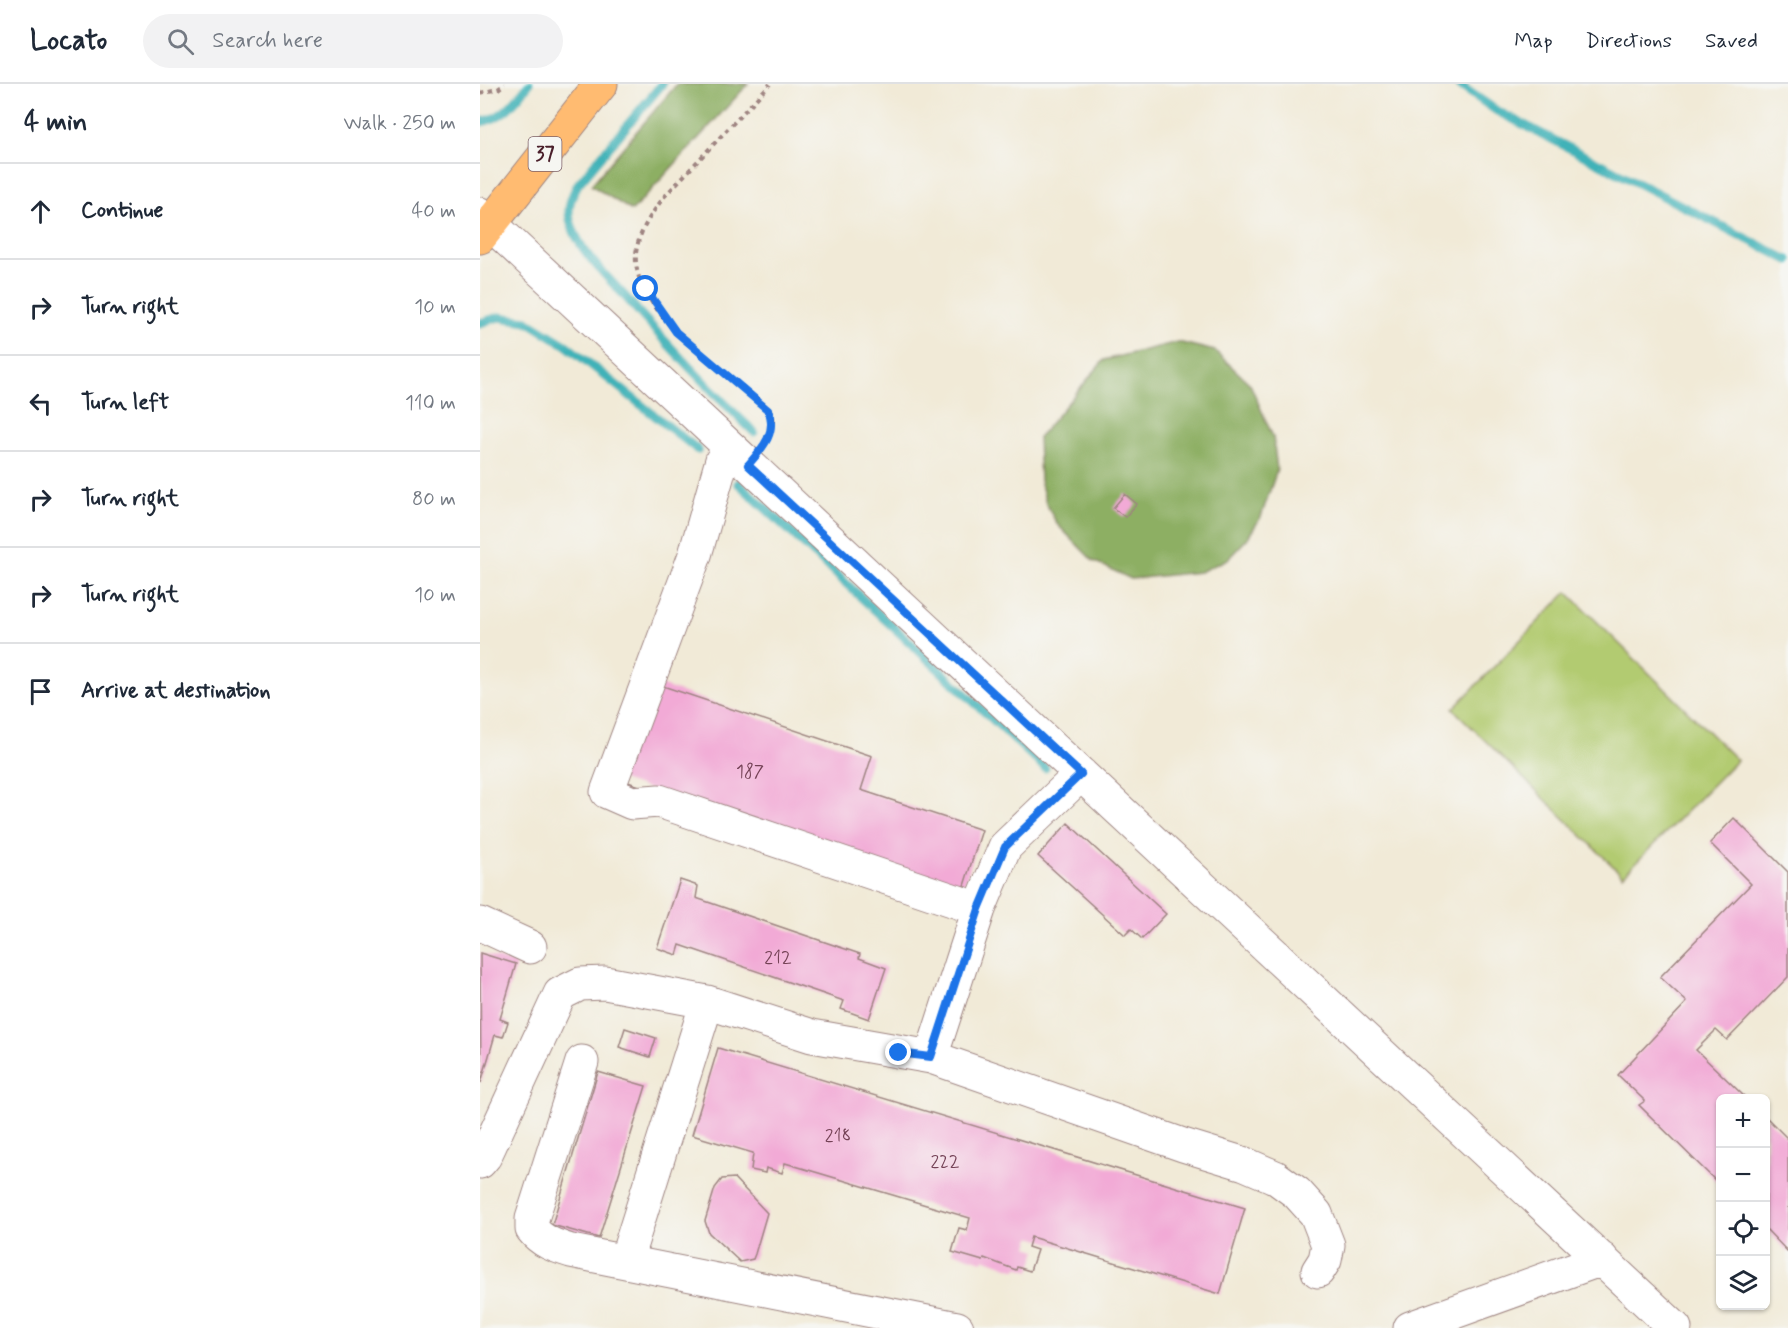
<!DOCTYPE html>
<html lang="en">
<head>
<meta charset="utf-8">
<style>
  body { margin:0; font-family:Mynerve,sans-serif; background:#f2f2f3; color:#1f2937 }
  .controls { position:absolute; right:18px; bottom:18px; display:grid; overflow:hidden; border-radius:9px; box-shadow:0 2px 4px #0004 }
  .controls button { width:54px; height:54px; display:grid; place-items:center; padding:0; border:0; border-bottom:2px solid #e0e1e3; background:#fff; color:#1f2937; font:30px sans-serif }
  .stop { position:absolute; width:18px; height:18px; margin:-14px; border:4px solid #1a73e8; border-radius:50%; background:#fff }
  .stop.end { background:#1a73e8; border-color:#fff; box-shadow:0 2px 6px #0008 }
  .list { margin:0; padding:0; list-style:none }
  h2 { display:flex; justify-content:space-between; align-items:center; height:78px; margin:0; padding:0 24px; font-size:26px }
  h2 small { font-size:20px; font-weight:400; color:#747a83 }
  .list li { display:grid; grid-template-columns:39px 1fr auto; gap:18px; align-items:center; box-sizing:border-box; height:96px; padding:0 24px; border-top:2px solid #e0e1e3 }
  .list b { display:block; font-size:22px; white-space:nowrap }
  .list em { font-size:20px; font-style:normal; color:#747a83 }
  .icon { flex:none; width:33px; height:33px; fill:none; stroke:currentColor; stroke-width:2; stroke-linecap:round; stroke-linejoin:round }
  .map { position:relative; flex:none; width:1308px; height:1244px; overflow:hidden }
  header { display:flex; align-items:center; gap:36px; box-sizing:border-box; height:84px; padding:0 30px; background:#fff; border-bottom:2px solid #e0e1e3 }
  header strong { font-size:28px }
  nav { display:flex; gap:33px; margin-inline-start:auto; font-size:21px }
  .search { width:420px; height:54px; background:#f2f2f3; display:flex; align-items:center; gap:15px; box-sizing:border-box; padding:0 21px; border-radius:33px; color:#747a83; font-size:22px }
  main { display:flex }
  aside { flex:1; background:#fff }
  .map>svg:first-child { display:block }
  .green { fill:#b2cb71; stroke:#7e754e; stroke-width:1.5 }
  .forest { fill:#8daf63; stroke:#6c6747; stroke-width:1.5 }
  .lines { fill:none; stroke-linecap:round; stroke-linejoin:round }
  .stream { stroke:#41b2b8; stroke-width:9 }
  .building { fill:#f2aad6 }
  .minor-casing { stroke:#9e8481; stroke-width:35 }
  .major-casing { stroke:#9e8481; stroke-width:35 }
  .path { stroke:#9e8481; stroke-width:4; stroke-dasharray:4.5 4.5; stroke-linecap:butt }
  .minor { stroke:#fff; stroke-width:33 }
  .major { stroke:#ffbb71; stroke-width:33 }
  .route { stroke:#1a73e8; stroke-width:8 }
  .labels { text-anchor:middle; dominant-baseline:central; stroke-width:5; stroke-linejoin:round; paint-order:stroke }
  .number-label { font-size:18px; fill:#744256 }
  .shield { fill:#f6f6f2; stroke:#7e6067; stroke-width:1.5 }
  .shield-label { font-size:20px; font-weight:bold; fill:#4a1f2b }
</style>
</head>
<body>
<header>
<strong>Locato</strong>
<div class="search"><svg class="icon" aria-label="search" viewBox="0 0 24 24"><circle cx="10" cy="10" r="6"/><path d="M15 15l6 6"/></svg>Search here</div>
<nav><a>Map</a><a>Directions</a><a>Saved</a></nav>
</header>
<main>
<aside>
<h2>4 min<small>Walk · 250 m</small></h2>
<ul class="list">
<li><svg class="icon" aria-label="ahead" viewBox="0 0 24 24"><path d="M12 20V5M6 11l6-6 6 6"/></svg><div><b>Continue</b></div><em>40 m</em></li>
<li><svg class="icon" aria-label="right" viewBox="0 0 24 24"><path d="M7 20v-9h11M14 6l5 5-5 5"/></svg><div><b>Turn right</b></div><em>10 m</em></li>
<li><svg class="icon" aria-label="left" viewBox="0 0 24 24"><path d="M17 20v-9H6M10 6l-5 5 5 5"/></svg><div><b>Turn left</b></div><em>110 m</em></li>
<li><svg class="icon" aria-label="right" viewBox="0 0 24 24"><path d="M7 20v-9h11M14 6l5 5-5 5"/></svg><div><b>Turn right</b></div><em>80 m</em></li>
<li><svg class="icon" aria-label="right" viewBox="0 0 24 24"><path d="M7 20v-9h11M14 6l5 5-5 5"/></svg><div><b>Turn right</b></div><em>10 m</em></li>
<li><svg class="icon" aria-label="arrive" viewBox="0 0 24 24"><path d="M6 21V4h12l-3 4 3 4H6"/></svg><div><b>Arrive at destination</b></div></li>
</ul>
</aside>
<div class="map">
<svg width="1308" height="1244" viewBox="0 0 1308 1244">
  <rect width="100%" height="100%" fill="#f6f6f2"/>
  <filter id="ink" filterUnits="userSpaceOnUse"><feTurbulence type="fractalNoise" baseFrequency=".0167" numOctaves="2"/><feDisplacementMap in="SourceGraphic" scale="12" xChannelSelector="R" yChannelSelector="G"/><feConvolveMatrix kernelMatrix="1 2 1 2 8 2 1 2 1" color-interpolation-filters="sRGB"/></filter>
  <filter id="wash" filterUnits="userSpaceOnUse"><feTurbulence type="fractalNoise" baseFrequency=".008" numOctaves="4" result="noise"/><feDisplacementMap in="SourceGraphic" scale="24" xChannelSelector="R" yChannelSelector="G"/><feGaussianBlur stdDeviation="1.35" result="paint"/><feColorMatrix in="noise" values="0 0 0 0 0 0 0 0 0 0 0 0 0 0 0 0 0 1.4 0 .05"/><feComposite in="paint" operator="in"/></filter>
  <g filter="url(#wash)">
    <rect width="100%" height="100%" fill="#f1ead7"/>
    <path class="green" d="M1087 508 1257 676 1143 792 973 625Z"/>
    <path class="forest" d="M197 0H268L152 127 111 101Z
      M698 258 735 267 770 300 793 353 797 386 781 433 767 455 748 475 720 488 651 495 613 477 577 440 566 419 560 397 558 354 624 276Z"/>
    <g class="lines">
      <path class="stream" d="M182 0 98 100C91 113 86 125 91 139 99 167 123 188 142 209 184 257 228 304 274 348
        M978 0 1017 27 1308 176
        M0 38C23 35 35 18 49 0
        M0 239 19 233 47 237 86 261 218 366
        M258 399 565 684"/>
    </g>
    <g id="blocks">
      <path class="building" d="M645 410 657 420 645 433 633 424Z
        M171 598 392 672 381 706 502 746 481 811 139 695Z
        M1254 734 1308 788V893L1247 956 1236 946 1216 966 1266 1014H1240V1101L1159 1021 1165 1017 1138 991 1207 918 1180 893 1271 800 1230 759Z
        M588 739 686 830 662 855 651 845 645 851 558 772Z
        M200 796 218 802 216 814 380 870 379 874 406 884 389 935 361 925 364 917 200 861 197 871 177 864Z
        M0 869 36 880 20 935 28 938 23 953 15 951 1 999Z
        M145 944 176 954 170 973 139 963Z
        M238 964 765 1124 740 1210 551 1153 548 1163 557 1166 550 1187 537 1183 536 1186 504 1174 503 1177 472 1168 479 1144 487 1146 490 1134 305 1079 302 1089 286 1084 285 1089 271 1086 273 1069 212 1051Z
        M118 988 166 1002 119 1154 72 1141Z
        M1286 1033 1308 1055V1168L1286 1145Z
        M254 1094 287 1129 275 1170 273 1175 260 1178 229 1149 225 1137 235 1104 242 1095Z"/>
    </g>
  </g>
  <g filter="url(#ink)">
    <use href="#blocks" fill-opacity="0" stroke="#9e8481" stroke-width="1.5"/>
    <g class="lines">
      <defs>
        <path id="minor" d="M0 130 1195 1244
          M251 364 242 376 215 471 127 708 152 719 179 717 499 825
          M0 840 50 863
          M451 973 499 825 525 763 601 690
          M102 978 52 1135V1145C62 1158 75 1162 91 1167L477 1244
          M0 1078 5 1072 80 910 100 900 125 899 227 918 332 952 451 973 703 1061 765 1080 795 1093 817 1109 836 1130 848 1161 845 1176 838 1187
          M146 1176 227 918
          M930 1244 1122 1175"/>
        <path id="major" d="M0 153 121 0"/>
      </defs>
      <use href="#minor" class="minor-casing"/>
      <use href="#major" class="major-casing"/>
      <path class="path" d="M0 9 18 5 25 0
        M287 355 293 336 289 326C251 289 151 230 156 170 158 148 172 129 184 113L290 0"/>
      <use href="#minor" class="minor"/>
      <use href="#major" class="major"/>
    </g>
  </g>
  <g class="lines" filter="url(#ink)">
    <path class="route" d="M166 205 196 248 288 326C298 348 282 365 268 381L601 690 525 763 499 825 451 973 419 969"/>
  </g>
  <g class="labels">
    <g class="number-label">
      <text x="270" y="688">187</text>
      <text x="298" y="874">212</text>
      <text x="358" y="1052">218</text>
      <text x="465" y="1078">222</text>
    </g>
    <rect class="shield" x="48.5" y="53" width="33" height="34" rx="4.5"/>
    <g class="shield-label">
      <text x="65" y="70">37</text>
    </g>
  </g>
</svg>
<div class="controls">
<button>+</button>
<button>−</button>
<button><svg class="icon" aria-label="locate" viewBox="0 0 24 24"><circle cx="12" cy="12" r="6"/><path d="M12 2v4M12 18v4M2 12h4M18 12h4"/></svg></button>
<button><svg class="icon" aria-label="layers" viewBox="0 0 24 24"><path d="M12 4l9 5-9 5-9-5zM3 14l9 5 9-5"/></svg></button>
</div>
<div class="stop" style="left:166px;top:205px"></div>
<div class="stop end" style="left:419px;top:969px"></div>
</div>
</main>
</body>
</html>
